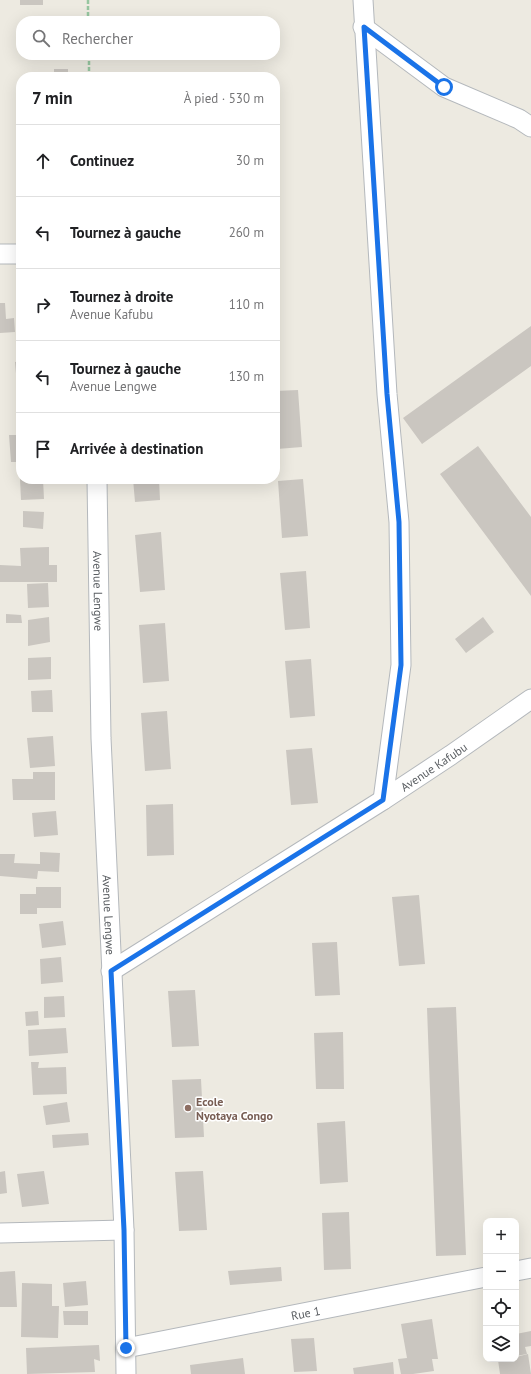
<!DOCTYPE html>
<html lang="fr">
<head>
<meta charset="utf-8">
<style>
  body { margin:0; font-family:"PT Sans",sans-serif; background:#f6f6f6; color:#202124 }
  .controls { position:absolute; right:12px; bottom:12px; display:grid; overflow:hidden; border-radius:8px; box-shadow:0 4px 16px #0002 }
  .controls button { width:36px; height:36px; display:grid; place-items:center; padding:0; border:0; border-bottom:1px solid #e0e0e0; background:#fff; color:#202124; font:20px sans-serif }
  .stop { position:absolute; width:12px; height:12px; margin:-9px; border:3px solid #1a73e8; border-radius:50%; background:#fff }
  .stop.end { background:#1a73e8; border-color:#fff; box-shadow:0 1px 4px #0008 }
  .list { margin:0; padding:0; list-style:none }
  h2 { display:flex; justify-content:space-between; align-items:center; height:52px; margin:0; padding:0 16px; font-size:17px }
  h2 small { font-size:13px; font-weight:400; color:#757577 }
  .list li { display:grid; grid-template-columns:26px 1fr auto; gap:12px; align-items:center; box-sizing:border-box; height:72px; padding:0 16px; border-top:1px solid #e0e0e0 }
  .list b { display:block; font-size:15px; white-space:nowrap }
  .list p { margin:0; font-size:13px; white-space:nowrap; color:#757577 }
  .list em { font-size:13px; font-style:normal; color:#757577 }
  .icon { flex:none; width:22px; height:22px; fill:none; stroke:currentColor; stroke-width:2; stroke-linecap:round; stroke-linejoin:round }
  .map { position:relative; flex:none; width:531px; height:1374px; overflow:hidden }
  .search { position:absolute; background:#fff; box-shadow:0 4px 16px #0002; left:16px; top:16px; width:264px; height:44px; display:flex; align-items:center; gap:10px; box-sizing:border-box; padding:0 14px; border-radius:16px; color:#757577; font-size:15px }
  .panel { position:absolute; background:#fff; box-shadow:0 4px 16px #0002; left:16px; top:72px; width:264px; height:412px; border-radius:16px }
  .map>svg:first-child { display:block }
  .building { fill:#cac6c0 }
  .lines { fill:none; stroke-linecap:round; stroke-linejoin:round }
  .street-casing { stroke:#b4b8bc; stroke-width:21 }
  .path { stroke:#96c6a0; stroke-width:2.5; stroke-dasharray:4 2; stroke-linecap:butt }
  .street { stroke:#fff; stroke-width:19 }
  .route { stroke:#1a73e8; stroke-width:5 }
  .education-dot { fill:#8d6e63; stroke:#fff; stroke-width:1.5 }
  .labels { text-anchor:middle; dominant-baseline:central; stroke-width:3; stroke-linejoin:round; paint-order:stroke }
  .street-label { font-size:12px; fill:#5a5e62; stroke:#fff }
  .education-label { font-size:12px; font-weight:bold; fill:#785e54; stroke:#fff; text-anchor:start }
</style>
</head>
<body>
<div class="map">
<svg width="531" height="1374" viewBox="0 0 531 1374">
  <rect width="100%" height="100%" fill="#edeae1"/>
  <path class="building" d="M20 0H43V5H20Z
    M54 69H68V77H54Z
    M19 190H21V219H20Z
    M17 289H21V336H20Z
    M0 303H5L6 319 14 318 15 332 0 333Z
    M531 326V366L422 444 403 418Z
    M275 329H277L279 357H275Z
    M21 361V385H17L15 362Z
    M298 390 302 447 277 449 275 426V391Z
    M9 435H21V462H11Z
    M478 446 531 517V596L440 474Z
    M20 479H43L44 499 21 500Z
    M133 479H159L160 500 135 502Z
    M303 479 308 536 282 538 278 481Z
    M23 511 44 512 43 529 23 527Z
    M161 532 165 590 140 592 135 535Z
    M49 547V565H57V582H0V565L21 566 20 548Z
    M306 571 310 628 285 630 280 573Z
    M48 583 49 607 28 608 27 584Z
    M6 614 21 615 22 623H6Z
    M49 617 50 642 28 646V620Z
    M483 617 494 632 466 653 455 639Z
    M165 623 169 681 143 683 139 625Z
    M51 657V679L28 680V658Z
    M311 659 315 716 290 718 285 661Z
    M52 690 53 712H32L31 691Z
    M167 711 171 769 145 771 141 713Z
    M53 736 55 766 30 768 27 738Z
    M312 748 318 803 291 805 286 750Z
    M33 772H55V800H13L12 779H33Z
    M173 804 174 855 147 856 146 805Z
    M56 811 58 835 34 837 32 813Z
    M40 852 60 853 59 872 38 871 37 879 0 876V854H15L14 863 40 864Z
    M36 887H61V908H37V914H20V894H36Z
    M419 895 425 964 399 966 392 897Z
    M63 921 66 945 42 948 39 924Z
    M337 942 340 995 315 996 312 943Z
    M61 957 63 982 41 984 40 959Z
    M195 990 199 1046 172 1047 168 991Z
    M64 996 65 1017 44 1018V997Z
    M456 1007 466 1255 436 1256 427 1008Z
    M38 1011 39 1025 26 1026 25 1012Z
    M66 1028 68 1053 29 1056 28 1030Z
    M343 1032 344 1089H316L314 1033Z
    M31 1062H39L38 1068 66 1067 67 1094 33 1095Z
    M201 1079 204 1137 175 1138 172 1080Z
    M67 1102 70 1122 46 1125 43 1106Z
    M345 1121 348 1182 320 1184 317 1123Z
    M88 1133 89 1145 53 1148 52 1135Z
    M5 1171 7 1193 0 1194V1172Z
    M44 1171 49 1204 22 1207 17 1174Z
    M203 1171 207 1230 179 1231 175 1172Z
    M349 1212 351 1269 324 1270 322 1213Z
    M281 1267 282 1281 230 1285 228 1271Z
    M15 1271 17 1307H0V1272Z
    M86 1281 88 1305 65 1307 63 1283Z
    M22 1283 52 1284V1306H59L58 1338 21 1337Z
    M63 1311H88V1325H64Z
    M432 1319 438 1359H432L434 1371 413 1374H401L398 1359 407 1358 401 1324Z
    M531 1331V1346L525 1347 527 1354 516 1356V1334Z
    M314 1338 317 1371 294 1372 291 1339Z
    M99 1345 100 1361 94 1359 95 1372 27 1374 26 1348Z
    M528 1354 531 1374H500L498 1360 516 1359V1357Z
    M243 1358 245 1374H191L190 1365Z
    M393 1362 394 1374H354L353 1368Z"/>
  <g class="lines">
    <defs>
      <g id="street">
        <path d="M363 0 387 394 399 522 401 665 383 800"/>
        <path d="M363 27 444 87 519 119 531 127"/>
        <path d="M0 254H21"/>
        <path id="s1" d="M97 479 101 738 124 1230 126 1374"/>
        <path id="s2" d="M111 971 383 800 451 755 531 699"/>
        <path d="M0 1233 124 1230"/>
        <path d="M516 1271 531 1268"/>
        <path id="s3" d="M126 1348 486 1277"/>
      </g>
    </defs>
    <use href="#street" class="street-casing"/>
    <path class="path" d="M88 0V21
      M89 55V77"/>
    <use href="#street" class="street"/>
  </g>
  <g class="lines">
    <path class="route" d="M126 1348 124 1230 111 971 383 800 401 665 399 522 387 394 364 27 444 87"/>
  </g>
  <circle class="education-dot" cx="188" cy="1108" r="4"/>
  <g class="labels">
    <g class="street-label">
      <text stroke="none"><textPath href="#s1" startOffset="112">Avenue Lengwe</textPath></text>
      <text stroke="none"><textPath href="#s2" startOffset="382">Avenue Kafubu</textPath></text>
      <text stroke="none"><textPath href="#s1" startOffset="436">Avenue Lengwe</textPath></text>
      <text stroke="none"><textPath href="#s3" startOffset="183">Rue 1</textPath></text>
    </g>
    <g class="education-label">
      <text x="196" y="1101">Ecole<tspan x="196" dy="14">Nyotaya Congo</tspan></text>
    </g>
  </g>
</svg>
<div class="controls">
<button>+</button>
<button>−</button>
<button><svg class="icon" aria-label="locate" viewBox="0 0 24 24"><circle cx="12" cy="12" r="6"/><path d="M12 2v4M12 18v4M2 12h4M18 12h4"/></svg></button>
<button><svg class="icon" aria-label="layers" viewBox="0 0 24 24"><path d="M12 4l9 5-9 5-9-5zM3 14l9 5 9-5"/></svg></button>
</div>
<div class="stop" style="left:444px;top:87px"></div>
<div class="stop end" style="left:126px;top:1348px"></div>
<div class="search"><svg class="icon" aria-label="search" viewBox="0 0 24 24"><circle cx="10" cy="10" r="6"/><path d="M15 15l6 6"/></svg>Rechercher</div>
<section class="panel">
<h2>7 min<small>À pied · 530 m</small></h2>
<ul class="list">
<li><svg class="icon" aria-label="ahead" viewBox="0 0 24 24"><path d="M12 20V5M6 11l6-6 6 6"/></svg><div><b>Continuez</b></div><em>30 m</em></li>
<li><svg class="icon" aria-label="left" viewBox="0 0 24 24"><path d="M17 20v-9H6M10 6l-5 5 5 5"/></svg><div><b>Tournez à gauche</b></div><em>260 m</em></li>
<li><svg class="icon" aria-label="right" viewBox="0 0 24 24"><path d="M7 20v-9h11M14 6l5 5-5 5"/></svg><div><b>Tournez à droite</b><p>Avenue Kafubu</p></div><em>110 m</em></li>
<li><svg class="icon" aria-label="left" viewBox="0 0 24 24"><path d="M17 20v-9H6M10 6l-5 5 5 5"/></svg><div><b>Tournez à gauche</b><p>Avenue Lengwe</p></div><em>130 m</em></li>
<li><svg class="icon" aria-label="arrive" viewBox="0 0 24 24"><path d="M6 21V4h12l-3 4 3 4H6"/></svg><div><b>Arrivée à destination</b></div></li>
</ul>
</section>
</div>
</body>
</html>
